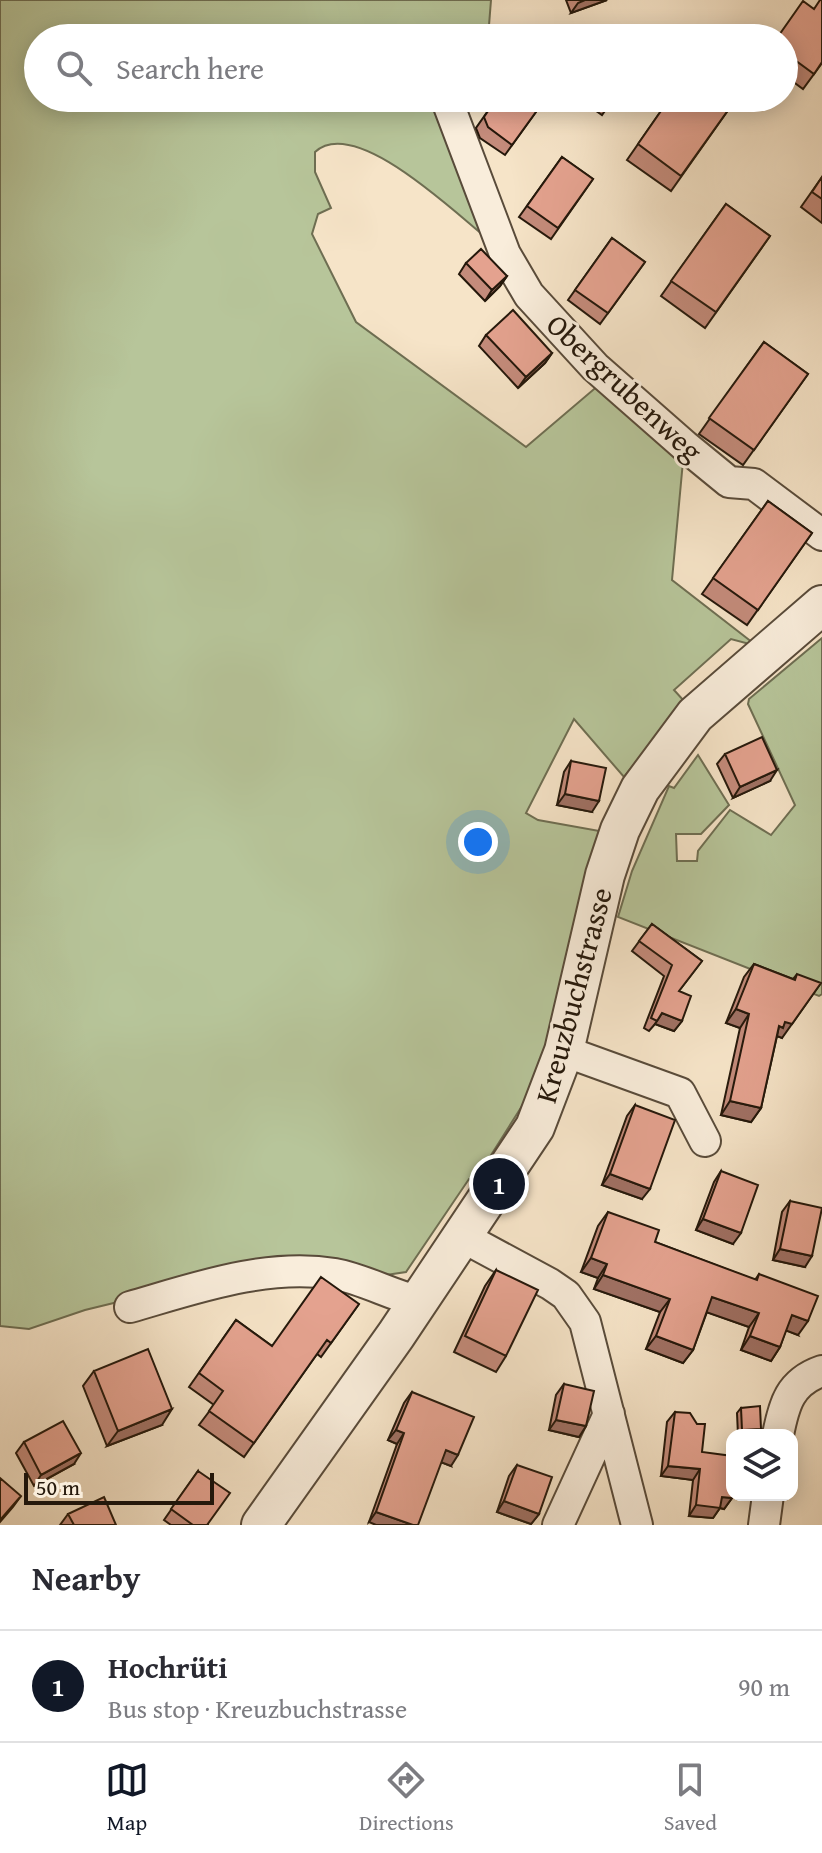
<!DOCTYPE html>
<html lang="en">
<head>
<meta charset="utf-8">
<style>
  body { margin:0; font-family:"Gentium Book Plus",serif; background:#f7f7f7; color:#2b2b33 }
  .controls { position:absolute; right:24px; bottom:24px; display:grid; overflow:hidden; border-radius:16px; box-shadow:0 4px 20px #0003 }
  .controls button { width:72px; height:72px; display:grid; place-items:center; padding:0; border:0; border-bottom:2px solid #e1e1e2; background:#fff; color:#2b2b33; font:40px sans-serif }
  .scale { position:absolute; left:24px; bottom:20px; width:190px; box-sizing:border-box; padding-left:8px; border:4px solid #25180b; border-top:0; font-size:22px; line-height:28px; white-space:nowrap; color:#25180b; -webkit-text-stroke:6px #f9eddb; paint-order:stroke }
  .you { position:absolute; left:478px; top:842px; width:28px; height:28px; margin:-20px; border:6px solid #fff; border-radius:50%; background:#1a73e8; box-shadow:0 0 0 12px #1a73e833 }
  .badge { display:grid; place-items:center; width:52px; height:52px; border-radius:50%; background:#111827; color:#fff; font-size:26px; font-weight:700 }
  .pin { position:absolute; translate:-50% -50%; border:4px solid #fff; box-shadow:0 2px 8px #0006 }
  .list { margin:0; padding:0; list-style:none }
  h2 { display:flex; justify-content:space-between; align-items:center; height:104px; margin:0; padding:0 32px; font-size:34px }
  h2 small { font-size:26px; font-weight:400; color:#7c7c81 }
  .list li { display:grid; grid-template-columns:52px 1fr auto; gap:24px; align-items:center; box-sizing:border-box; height:112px; padding:0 32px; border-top:2px solid #e1e1e2 }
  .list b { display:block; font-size:30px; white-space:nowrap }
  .list p { margin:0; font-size:26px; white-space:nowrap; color:#7c7c81 }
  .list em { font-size:26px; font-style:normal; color:#7c7c81 }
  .icon { flex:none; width:44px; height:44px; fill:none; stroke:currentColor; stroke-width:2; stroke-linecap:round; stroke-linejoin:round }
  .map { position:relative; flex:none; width:822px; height:1525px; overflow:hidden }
  .search { position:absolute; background:#fff; box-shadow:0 4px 20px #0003; left:24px; right:24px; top:24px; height:88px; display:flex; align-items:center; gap:20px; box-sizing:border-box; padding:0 28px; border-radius:44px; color:#7c7c81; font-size:30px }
  .sheet { height:216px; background:#fff }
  nav { display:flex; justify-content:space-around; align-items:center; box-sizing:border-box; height:112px; border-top:2px solid #e1e1e2; background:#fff; font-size:22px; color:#7c7c81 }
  nav a { display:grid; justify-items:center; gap:4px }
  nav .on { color:#111827 }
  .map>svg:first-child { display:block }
  .green { fill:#b7c59a; stroke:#6e6e52; stroke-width:2 }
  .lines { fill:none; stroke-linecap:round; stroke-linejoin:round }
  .minor-casing { stroke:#594b3a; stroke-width:34 }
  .tertiary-casing { stroke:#594b3a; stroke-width:42 }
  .minor { stroke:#f9eddb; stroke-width:30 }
  .tertiary { stroke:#f9eddb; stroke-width:38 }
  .wall { fill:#c48b7b; stroke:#25180b; stroke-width:2 }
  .shaded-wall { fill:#a07164; stroke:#25180b; stroke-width:2 }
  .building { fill:#e4a28f; stroke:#25180b; stroke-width:2 }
  .labels { text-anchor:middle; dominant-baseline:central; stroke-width:6; stroke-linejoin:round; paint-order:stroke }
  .street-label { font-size:30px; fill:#25180b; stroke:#f9eddb }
</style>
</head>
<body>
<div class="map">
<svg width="822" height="1525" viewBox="0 0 822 1525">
  <rect width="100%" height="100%" fill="#f6e4c8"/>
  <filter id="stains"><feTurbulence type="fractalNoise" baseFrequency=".0025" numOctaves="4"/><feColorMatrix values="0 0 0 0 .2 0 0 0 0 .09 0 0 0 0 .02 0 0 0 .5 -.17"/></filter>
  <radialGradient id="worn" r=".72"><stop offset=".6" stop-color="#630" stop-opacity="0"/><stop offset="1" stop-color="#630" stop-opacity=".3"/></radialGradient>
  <path class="green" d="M0 0H491L488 38H38V98H439L488 239C455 213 355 115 315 152V172L331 208 318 214 312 234 356 322 526 447 600 384 683 461 672 580 757 646 731 639 674 690 685 702 624 777 574 719 526 813 538 820 605 832 546 1055 529 1095 474 1182 469 1179 406 1272 366 1278 245 1271 85 1310 29 1329 0 1326Z
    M822 638V994L819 996 618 917 632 871 669 786 674 788 698 755 729 805 701 834H676L677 861H697L698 851 730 810 771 835 795 805 748 704 749 699Z"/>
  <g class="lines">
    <defs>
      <path id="minor" d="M446 98 505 254 529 295 595 367 685 446 729 482 754 484 822 535
        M564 1051 680 1093 705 1141
        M461 1236 550 1284 566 1295 585 1322 637 1525
        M130 1307C196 1288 265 1263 335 1274 363 1279 389 1294 417 1301
        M778 1435C784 1404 790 1382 822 1371
        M558 1525 609 1414
        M764 1525 768 1495"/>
      <path id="tertiary" d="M261 1525 396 1335 535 1127 564 1051 605 875 620 830 640 789 695 715 822 605"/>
    </defs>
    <use href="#minor" class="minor-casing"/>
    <use href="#tertiary" class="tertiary-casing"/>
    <use href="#minor" class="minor"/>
    <use href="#tertiary" class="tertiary"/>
  </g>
  <path class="wall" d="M566 0H607L571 13Z
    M814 9 822 63 803 89 784 75V38Z
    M497 98H546L505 155 480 138 476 128Z
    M578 98H614L602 115Z
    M670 98 736 99 671 191 627 160Z
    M562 157 593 179 551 239 519 217Z
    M822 177V223L801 207Z
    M726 204 770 236 705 328 661 296Z
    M612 238 645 262 600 324 568 300Z
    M466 263 507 276 500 286 485 301 459 274Z
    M486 335 552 353 545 363 518 388 479 346Z
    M764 342 808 374 743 465 699 434Z
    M768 501 812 533 747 625 702 594Z
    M725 754 770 781 733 798 717 764Z
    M571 761 592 812 557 805 564 772Z
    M652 924 702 961 679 991 682 1021 674 1031 655 1024 649 1031 644 1028 664 976 632 951Z
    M754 964 793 979 797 974 782 1038 777 1036 761 1108 751 1122 721 1115 740 1028 726 1023 744 977Z
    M635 1105 642 1199 602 1185 627 1116Z
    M721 1171 733 1244 696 1230 714 1182Z
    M790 1201 805 1267 773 1260 782 1212Z
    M608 1212 655 1242 755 1280 759 1274 798 1335 786 1330 780 1347 771 1361 741 1350 749 1327 707 1312 693 1350 683 1363 646 1349 660 1312 594 1289 598 1278 581 1272 598 1226Z
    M496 1270 506 1356 496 1372 454 1352 485 1286Z
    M359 1304 321 1357 317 1354 244 1457 199 1425 214 1405 189 1387 236 1320 272 1346Z
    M94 1371 162 1425 107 1446 83 1386Z
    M564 1384 586 1426 579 1437 549 1430 556 1395Z
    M412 1392 451 1466 441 1462 369 1522 397 1444 388 1440 404 1403Z
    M741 1408 757 1435H738L737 1413Z
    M675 1412 732 1498 724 1509 720 1508 713 1518 689 1516 693 1480 661 1476 667 1422Z
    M24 1442 74 1464 34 1486 16 1453Z
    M517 1465 539 1514 531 1524 497 1512 509 1476Z
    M198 1471 208 1525H171L164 1520Z
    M68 1514 116 1525H60Z"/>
  <path class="shaded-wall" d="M585 0H607L571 13 578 3Z
    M507 276 500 286 485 301 492 290Z
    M552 353 545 363 518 388 526 377Z
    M777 770 770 781 733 798 740 787Z
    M565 794 599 801 592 812 557 805Z
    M821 983 782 1038 777 1036 779 1026 785 1022Z
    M736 1009 749 1014 740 1028 726 1023Z
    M662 1013 682 1021 674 1031 655 1024Z
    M730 1101 761 1108 751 1122 721 1115Z
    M610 1174 650 1189 642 1199 602 1185Z
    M703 1219 741 1233 733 1244 696 1230Z
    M780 1249 812 1256 805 1267 773 1260Z
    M591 1258 607 1264 598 1278 581 1272Z
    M603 1275 670 1299 660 1312 594 1289Z
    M712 1297 759 1313 749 1327 703 1311Z
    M792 1315 808 1321 798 1335 782 1329Z
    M656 1336 693 1350 683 1363 646 1349Z
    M750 1336 780 1347 771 1361 741 1350Z
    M172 1409 162 1425 107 1446 118 1431Z
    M556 1420 586 1426 579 1437 549 1430Z
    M761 1429 757 1435H739L742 1430Z
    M396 1430 404 1433 397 1444 388 1440Z
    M446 1450 458 1455 451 1466 438 1461Z
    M81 1453 74 1464 34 1486 41 1475Z
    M668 1466 700 1469 693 1480 661 1476Z
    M21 1496 13 1507 0 1522V1520Z
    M722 1497 732 1498 724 1509 720 1508 713 1518 689 1516 696 1505Z
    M504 1501 539 1514 531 1524 497 1512Z
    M376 1512 413 1525H376L369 1522Z"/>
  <path class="building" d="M820 0H822V62L814 74 784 52V38H777L803 1 814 9Z
    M614 33 621 38H610Z
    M497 98H546L512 145 488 127 484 117Z
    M600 98H614L609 104Z
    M670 98H735L736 99 681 176 638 144Z
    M562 157 593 179 558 228 527 206Z
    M822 177V199L812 192Z
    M726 204 770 236 716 312 671 281Z
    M612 238 645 262 608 313 575 290Z
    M481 249 507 276 492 290 466 263Z
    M513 310 552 353 526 377 486 335Z
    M764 342 808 374 754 450 709 418Z
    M768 501 812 533 758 610 713 578Z
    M762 737 777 770 740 787 725 754Z
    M571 761 606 768 599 801 565 794Z
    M652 924 702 961 679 991 691 996 682 1021 662 1013 657 1021 651 1018 672 965 639 941Z
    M754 964 795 980 797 974 821 983 792 1024 785 1022 783 1028 779 1026 761 1108 730 1101 749 1014 736 1009Z
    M635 1105 675 1120 650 1189 610 1174Z
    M721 1171 758 1185 741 1233 703 1219Z
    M790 1201 822 1208 812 1256 780 1249Z
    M608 1212 659 1230 655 1242 757 1280 759 1274 818 1296 808 1321 792 1315 780 1347 750 1336 759 1313 712 1297 693 1350 656 1336 670 1299 603 1275 607 1264 591 1258Z
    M496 1270 538 1290 506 1356 465 1336Z
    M321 1277 359 1304 331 1343 327 1340 254 1443 209 1411 223 1391 199 1373 236 1320 272 1346Z
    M148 1349 172 1409 118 1431 94 1371Z
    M564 1384 594 1391 586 1426 556 1420Z
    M412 1392 474 1417 458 1455 446 1450 418 1525H413L376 1512 404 1433 396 1430Z
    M760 1406 761 1429 742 1430 741 1408Z
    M675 1412 690 1413 697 1424H705L702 1452 732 1456V1498L722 1497 720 1508 696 1505 700 1469 668 1466Z
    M63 1421 81 1453 41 1475 24 1442Z
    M517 1465 552 1477 539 1514 504 1501Z
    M198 1471 230 1493 207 1525H193L171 1509Z
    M0 1478 21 1496 0 1520Z
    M104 1497 116 1525H74L68 1514Z"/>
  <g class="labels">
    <g class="street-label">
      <text transform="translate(625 387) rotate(43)">Obergrubenweg</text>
      <text transform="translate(573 995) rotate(-75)">Kreuzbuchstrasse</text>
    </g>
  </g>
  <rect width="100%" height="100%" filter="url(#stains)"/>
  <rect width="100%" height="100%" fill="url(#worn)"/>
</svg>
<div class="controls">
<button><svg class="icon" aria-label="layers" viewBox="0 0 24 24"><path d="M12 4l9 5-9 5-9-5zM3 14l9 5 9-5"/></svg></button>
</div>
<div class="scale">50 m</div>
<div class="you"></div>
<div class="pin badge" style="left:499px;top:1184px">1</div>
<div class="search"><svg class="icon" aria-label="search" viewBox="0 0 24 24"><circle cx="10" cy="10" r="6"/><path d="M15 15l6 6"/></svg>Search here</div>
</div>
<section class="sheet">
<h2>Nearby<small></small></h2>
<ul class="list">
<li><span class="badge">1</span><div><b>Hochrüti</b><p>Bus stop · Kreuzbuchstrasse</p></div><em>90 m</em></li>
</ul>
</section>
<nav>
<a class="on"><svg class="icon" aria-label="map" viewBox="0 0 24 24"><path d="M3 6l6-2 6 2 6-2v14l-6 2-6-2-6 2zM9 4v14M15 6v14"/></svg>Map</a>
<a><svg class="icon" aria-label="directions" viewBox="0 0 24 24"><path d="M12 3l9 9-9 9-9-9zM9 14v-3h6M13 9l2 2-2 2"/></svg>Directions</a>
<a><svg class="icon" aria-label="saved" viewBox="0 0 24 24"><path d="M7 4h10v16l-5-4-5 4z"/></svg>Saved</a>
</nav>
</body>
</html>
